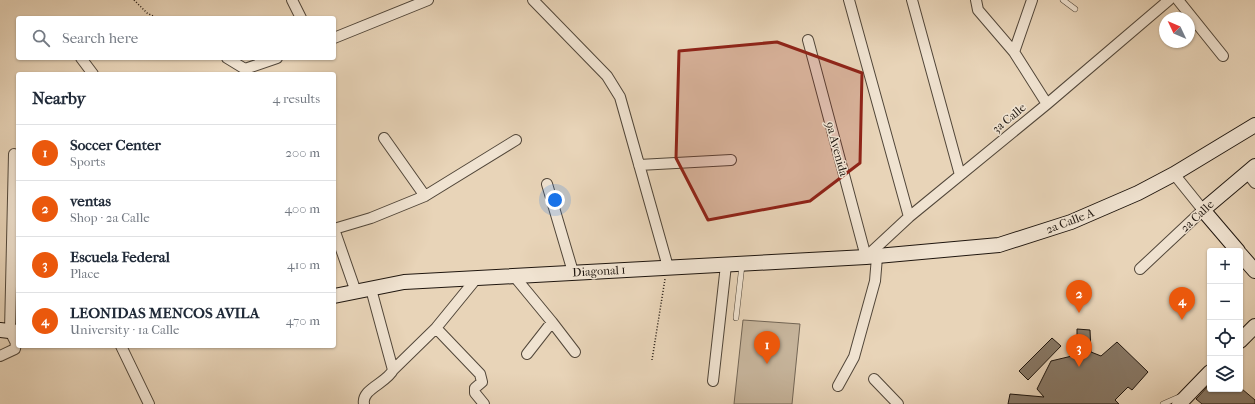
<!DOCTYPE html>
<html lang="en">
<head>
<meta charset="utf-8">
<style>
  body { margin:0; font-family:"IM FELL French Canon",serif; background:#f6f6f7; color:#1f2937 }
  .controls { position:absolute; right:12px; bottom:12px; display:grid; overflow:hidden; border-radius:4px; box-shadow:0 1px 3px #0004 }
  .controls button { width:36px; height:36px; display:grid; place-items:center; padding:0; border:0; border-bottom:1px solid #e0e1e3; background:#fff; color:#1f2937; font:20px sans-serif }
  .compass { position:absolute; left:1159px; top:12px; width:36px; height:36px; border-radius:50%; background:#fff; box-shadow:0 1px 3px #0004; rotate:314deg }
  .you { position:absolute; left:555px; top:200px; width:14px; height:14px; margin:-10px; border:3px solid #fff; border-radius:50%; background:#1a73e8; box-shadow:0 0 0 6px #1a73e833 }
  .badge { display:grid; place-items:center; width:26px; height:26px; border-radius:50%; background:#ea580c; color:#fff; font-size:13px; font-weight:700 }
  .pin { position:absolute; translate:-50% -33px; filter:drop-shadow(0 1px 2px #0008) }
  .pin::after { content:''; position:absolute; top:21px; width:14px; height:12px; background:inherit; clip-path:polygon(0 0,100% 0,50% 100%) }
  .list { margin:0; padding:0; list-style:none }
  h2 { display:flex; justify-content:space-between; align-items:center; height:52px; margin:0; padding:0 16px; font-size:17px }
  h2 small { font-size:13px; font-weight:400; color:#747a83 }
  .list li { display:grid; grid-template-columns:26px 1fr auto; gap:12px; align-items:center; box-sizing:border-box; height:56px; padding:0 16px; border-top:1px solid #e0e1e3 }
  .list b { display:block; font-size:15px; white-space:nowrap }
  .list p { margin:0; font-size:13px; white-space:nowrap; color:#747a83 }
  .list em { font-size:13px; font-style:normal; color:#747a83 }
  .icon { flex:none; width:22px; height:22px; fill:none; stroke:currentColor; stroke-width:2; stroke-linecap:round; stroke-linejoin:round }
  .map { position:relative; flex:none; width:1255px; height:404px; overflow:hidden }
  .search { position:absolute; background:#fff; box-shadow:0 1px 3px #0004; left:16px; top:16px; width:320px; height:44px; display:flex; align-items:center; gap:10px; box-sizing:border-box; padding:0 14px; border-radius:4px; color:#747a83; font-size:15px }
  .panel { position:absolute; background:#fff; box-shadow:0 1px 3px #0004; left:16px; top:72px; width:320px; height:276px; border-radius:4px }
  .map>svg:first-child { display:block }
  .green { fill:#c6b49b; stroke:#726555 }
  .building { fill:#887967; stroke:#1f160f }
  .lines { fill:none; stroke-linecap:round; stroke-linejoin:round }
  .lane-casing { stroke:#514639; stroke-width:6 }
  .street-casing { stroke:#514639; stroke-width:12 }
  .secondary-casing { stroke:#1f160f; stroke-width:16 }
  .path { stroke:#1f160f; stroke-width:1.5; stroke-dasharray:1 2; stroke-linecap:butt }
  .lane { stroke:#f0e3d1; stroke-width:5 }
  .street { stroke:#f0e3d1; stroke-width:10 }
  .secondary { stroke:#f0e3d1; stroke-width:14 }
  .marked { fill:#8f2418; fill-opacity:0.2; stroke:#8f2418; stroke-width:3; stroke-linejoin:round }
  .labels { text-anchor:middle; dominant-baseline:central; stroke-width:3; stroke-linejoin:round; paint-order:stroke }
  .street-label { font-size:12px; fill:#1f160f; stroke:#f0e3d1 }
</style>
</head>
<body>
<div class="map">
<svg width="1255" height="404" viewBox="0 0 1255 404">
  <rect width="100%" height="100%" fill="#e8d4b8"/>
  <filter id="stains"><feTurbulence type="fractalNoise" baseFrequency=".005" numOctaves="4"/><feColorMatrix values="0 0 0 0 .2 0 0 0 0 .09 0 0 0 0 .02 0 0 0 .5 -.17"/></filter>
  <radialGradient id="worn" r=".72"><stop offset=".6" stop-color="#630" stop-opacity="0"/><stop offset="1" stop-color="#630" stop-opacity=".3"/></radialGradient>
  <path class="green" d="M743 320 800 324 792 404H734Z"/>
  <path class="building" d="M1077 329 1090 330 1091 352 1101 356 1117 342 1148 372 1132 390 1128 387 1115 400 1119 404H1008L1010 394 1044 397 1037 389 1051 361 1072 356 1077 360Z
    M1052 338 1061 346 1028 380 1019 371Z
    M1210 384V389H1242L1255 400V404H1202L1196 399Z"/>
  <g class="lines">
    <defs>
      <path id="lane" d="M1063 0 1075 9
        M736 318 742 265
        M1163 404 1179 397"/>
      <path id="street" d="M292 0 301 18
        M533 0 607 76 620 97 668 267
        M849 0 909 217
        M912 0 960 175
        M976 0 978 10 1014 52
        M1032 0 1014 52 1047 104
        M1178 0 1223 56
        M334 38 428 0
        M808 40 866 257 909 217 1047 104 1169 0
        M81 58 93 74
        M227 58 245 69 277 58
        M384 138 425 196
        M639 165 731 160
        M1247 173 1255 183
        M547 184 573 272
        M334 229 371 218 425 196 516 140
        M334 229 356 292
        M1140 269 1203 210 1174 174
        M514 276 552 322 527 354
        M552 322 575 352
        M436 328 480 374 482 382 475 388V393L484 404
        M121 346 149 404
        M0 356 15 349 16 343 10 331 14 154
        M393 370 436 328 476 279
        M874 379 898 404
        M713 381 726 265
        M838 386 854 357 875 281 877 257
        M364 404C361 389 387 383 393 370L371 289"/>
      <path id="secondary" d="M1238 251 1203 210 1255 166
        M1240 254 1255 271
        M334 296 404 282 866 257 999 245 1071 222 1138 193 1174 174 1255 125
        M0 330 18 332
        M1240 341 1255 326
        M1179 404 1210 372"/>
    </defs>
    <use href="#lane" class="lane-casing"/>
    <use href="#street" class="street-casing"/>
    <use href="#secondary" class="secondary-casing"/>
    <path class="path" d="M134 0 147 13 157 18
      M652 360 665 279"/>
    <use href="#lane" class="lane"/>
    <use href="#street" class="street"/>
    <use href="#secondary" class="secondary"/>
  </g>
  <path class="marked" d="M777 42 862 73 860 163 810 201 708 220 676 158 679 51Z"/>
  <g class="labels">
    <g class="street-label">
      <text transform="translate(1009 118) rotate(-39)">3a Calle</text>
      <text transform="translate(837 149) rotate(75)">9a Avenida</text>
      <text transform="translate(1197 216) rotate(-43)">2a Calle</text>
      <text transform="translate(1070 221) rotate(-21)">2a Calle A</text>
      <text transform="translate(599 271) rotate(-3)">Diagonal 1</text>
    </g>
  </g>
  <rect width="100%" height="100%" filter="url(#stains)"/>
  <rect width="100%" height="100%" fill="url(#worn)"/>
</svg>
<div class="controls">
<button>+</button>
<button>−</button>
<button><svg class="icon" aria-label="locate" viewBox="0 0 24 24"><circle cx="12" cy="12" r="6"/><path d="M12 2v4M12 18v4M2 12h4M18 12h4"/></svg></button>
<button><svg class="icon" aria-label="layers" viewBox="0 0 24 24"><path d="M12 4l9 5-9 5-9-5zM3 14l9 5 9-5"/></svg></button>
</div>
<svg class="compass" viewBox="-18 -18 36 36"><path d="M0-13l5 13h-10z" fill="#e53935"/><path d="M0 13l5-13h-10z" fill="#747a83"/></svg>
<div class="you"></div>
<div class="pin badge" style="left:767px;top:364px">1</div>
<div class="pin badge" style="left:1079px;top:313px">2</div>
<div class="pin badge" style="left:1079px;top:367px">3</div>
<div class="pin badge" style="left:1182px;top:320px">4</div>
<div class="search"><svg class="icon" aria-label="search" viewBox="0 0 24 24"><circle cx="10" cy="10" r="6"/><path d="M15 15l6 6"/></svg>Search here</div>
<section class="panel">
<h2>Nearby<small>4 results</small></h2>
<ul class="list">
<li><span class="badge">1</span><div><b>Soccer Center</b><p>Sports</p></div><em>200 m</em></li>
<li><span class="badge">2</span><div><b>ventas</b><p>Shop · 2a Calle</p></div><em>400 m</em></li>
<li><span class="badge">3</span><div><b>Escuela Federal</b><p>Place</p></div><em>410 m</em></li>
<li><span class="badge">4</span><div><b>LEONIDAS MENCOS AVILA</b><p>University · 1a Calle</p></div><em>470 m</em></li>
</ul>
</section>
</div>
</body>
</html>
